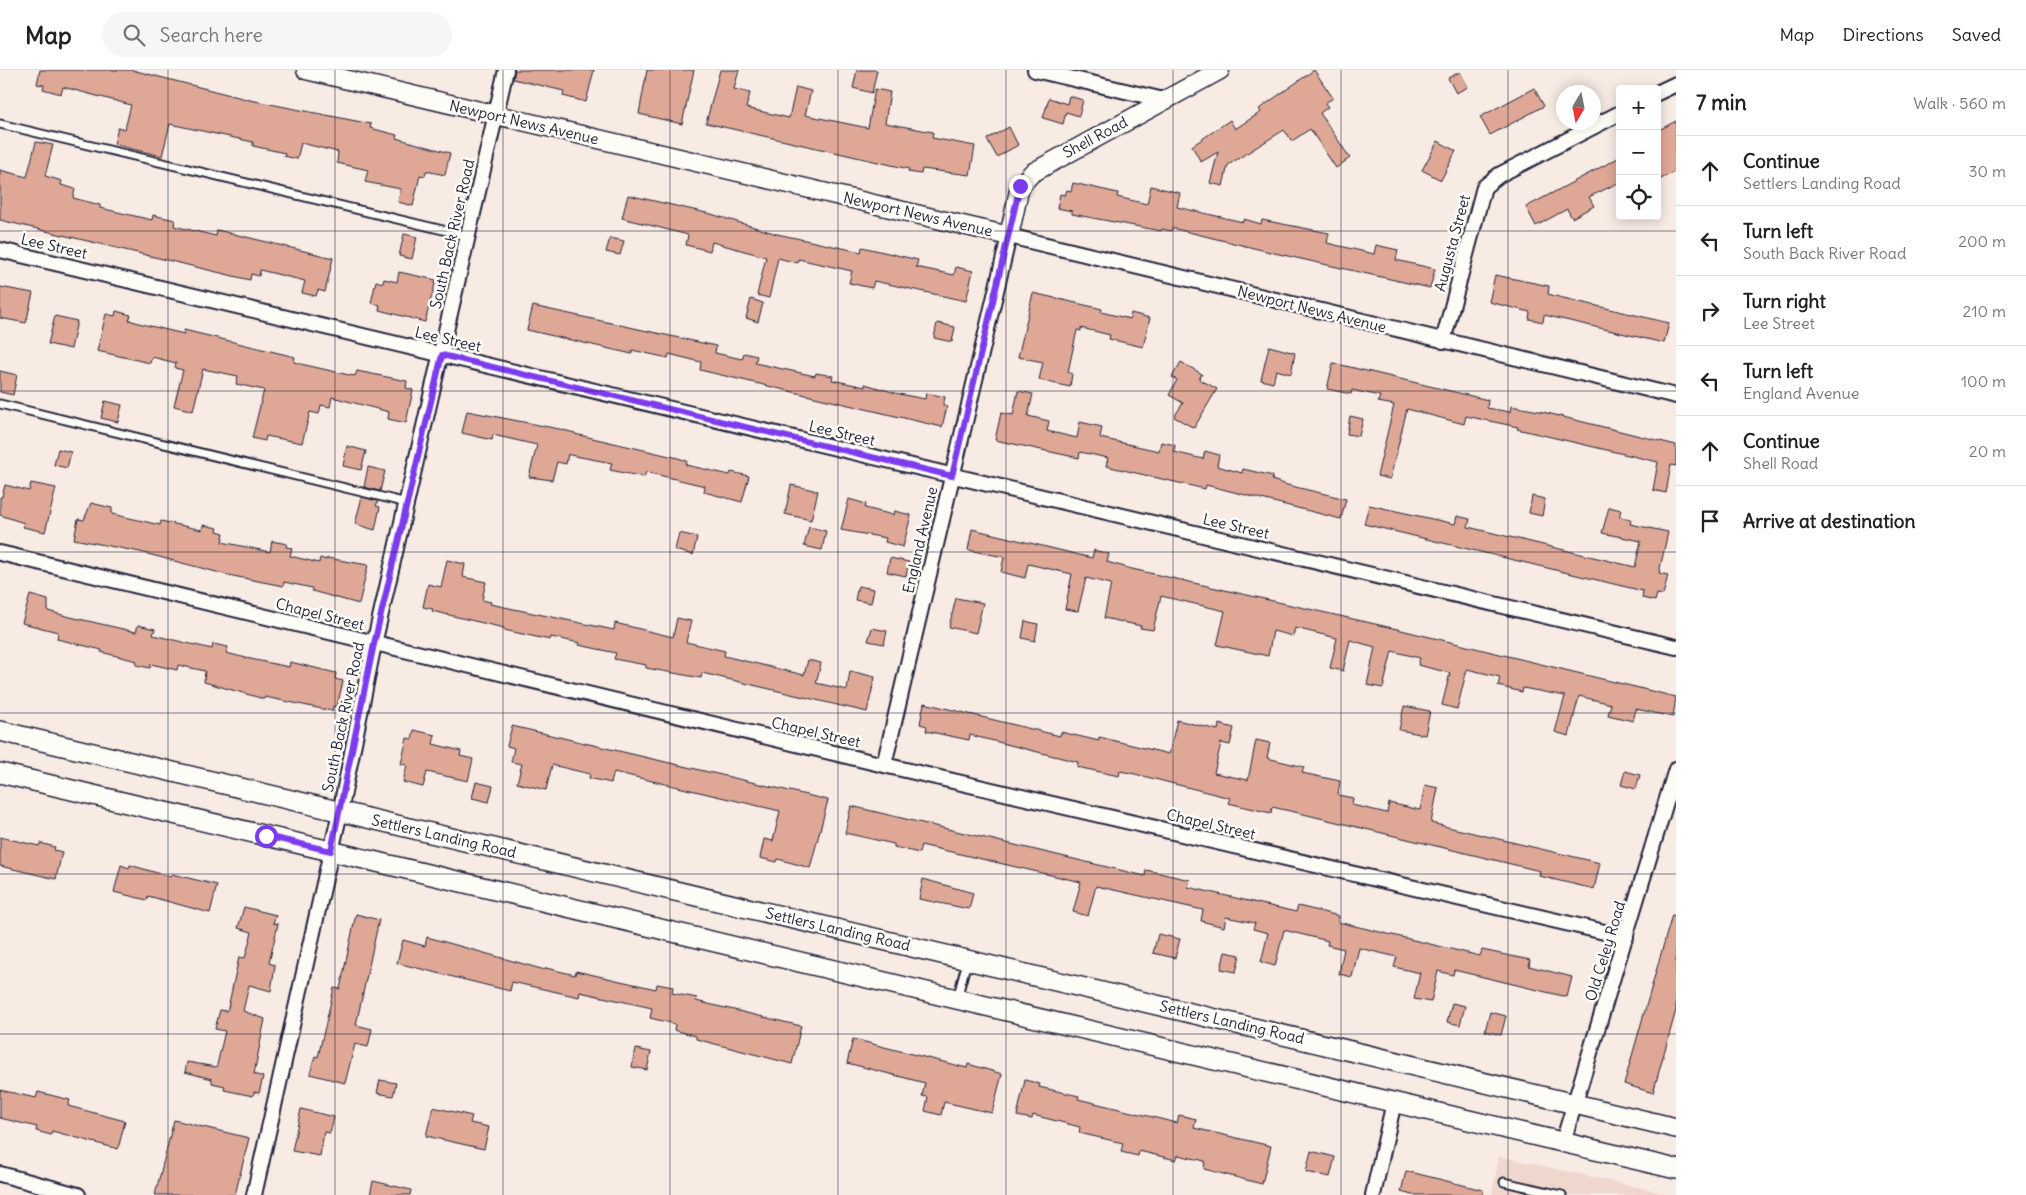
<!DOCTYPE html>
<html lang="en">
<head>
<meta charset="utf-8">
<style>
  body { margin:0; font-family:Delius,sans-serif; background:#f6f6f6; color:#202124 }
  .controls { position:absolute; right:15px; top:15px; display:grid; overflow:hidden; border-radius:5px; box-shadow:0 2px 12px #0003 }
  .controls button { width:45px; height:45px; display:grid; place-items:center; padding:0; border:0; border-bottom:1px solid #e0e0e0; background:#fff; color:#202124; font:25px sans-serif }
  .compass { position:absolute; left:1556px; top:15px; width:45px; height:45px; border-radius:50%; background:#fff; box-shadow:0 2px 12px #0003; rotate:190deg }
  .stop { position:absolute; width:15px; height:15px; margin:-11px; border:4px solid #7c3aed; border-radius:50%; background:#fff }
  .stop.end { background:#7c3aed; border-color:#fff; box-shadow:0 1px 5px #0008 }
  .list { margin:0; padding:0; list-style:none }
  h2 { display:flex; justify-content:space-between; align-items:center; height:65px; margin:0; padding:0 20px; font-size:21px }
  h2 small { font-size:16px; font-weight:400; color:#757577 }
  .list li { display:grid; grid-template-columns:32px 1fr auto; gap:15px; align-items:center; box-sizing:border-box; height:70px; padding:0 20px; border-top:1px solid #e0e0e0 }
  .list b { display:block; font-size:19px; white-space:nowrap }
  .list p { margin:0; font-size:16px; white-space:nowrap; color:#757577 }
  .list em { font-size:16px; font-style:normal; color:#757577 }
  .icon { flex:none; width:28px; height:28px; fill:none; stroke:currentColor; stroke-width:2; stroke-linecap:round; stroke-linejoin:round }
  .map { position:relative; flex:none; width:1676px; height:1125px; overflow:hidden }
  header { display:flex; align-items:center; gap:30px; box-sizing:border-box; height:70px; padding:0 25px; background:#fff; border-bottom:1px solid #e0e0e0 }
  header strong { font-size:24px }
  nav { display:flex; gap:28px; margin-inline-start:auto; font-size:18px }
  .search { width:350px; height:45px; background:#f6f6f6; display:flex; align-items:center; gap:12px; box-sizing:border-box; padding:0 18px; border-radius:28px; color:#757577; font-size:19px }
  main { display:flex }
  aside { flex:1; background:#fff }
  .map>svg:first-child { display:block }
  .built { fill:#f0d7cd }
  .building { fill:#dfa896; stroke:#22223b }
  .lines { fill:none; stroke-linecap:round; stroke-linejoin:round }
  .service-casing { stroke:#22223b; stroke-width:11 }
  .minor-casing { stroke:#22223b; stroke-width:18 }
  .tertiary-casing { stroke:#22223b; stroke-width:21 }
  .secondary-casing { stroke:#22223b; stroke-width:22 }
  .service { stroke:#fdfcf7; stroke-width:7 }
  .minor { stroke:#fdfcf7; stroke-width:14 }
  .tertiary { stroke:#fdfcf7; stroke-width:18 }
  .secondary { stroke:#fdfcf7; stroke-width:19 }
  .route { stroke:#7c3aed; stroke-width:6 }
  .grid { fill:none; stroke:#22223b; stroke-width:1; stroke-opacity:0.55 }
  .labels { text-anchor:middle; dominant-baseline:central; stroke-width:5; stroke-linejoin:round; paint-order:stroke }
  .street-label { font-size:15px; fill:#22223b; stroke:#fdfcf7 }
</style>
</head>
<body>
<header>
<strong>Map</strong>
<div class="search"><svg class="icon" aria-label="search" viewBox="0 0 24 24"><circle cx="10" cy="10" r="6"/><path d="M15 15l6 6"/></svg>Search here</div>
<nav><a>Map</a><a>Directions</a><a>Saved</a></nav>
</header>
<main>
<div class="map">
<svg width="1676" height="1125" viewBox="0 0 1676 1125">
  <rect width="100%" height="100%" fill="#f7ebe4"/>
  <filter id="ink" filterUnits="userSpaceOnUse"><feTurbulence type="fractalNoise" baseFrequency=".02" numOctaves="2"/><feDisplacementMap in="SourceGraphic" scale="10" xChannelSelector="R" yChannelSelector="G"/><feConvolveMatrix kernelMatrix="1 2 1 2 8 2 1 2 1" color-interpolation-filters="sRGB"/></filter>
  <g filter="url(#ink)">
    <path class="built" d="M1499 1086 1651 1120 1669 1125H1492Z"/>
    <path class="building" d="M40 0H132L250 30 371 54 370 58 397 65 396 68 450 83 445 105 426 101 425 106 420 105 413 136 398 132 401 119 365 112 368 100 337 93 338 82 301 73 297 89 284 86 285 83 253 76V72L170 54 162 86 132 79 114 74 118 58 125 59 131 35 63 17 61 24 43 19 44 15 37 14Z
      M515 0H594L586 32 563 26 564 21 513 9Z
      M647 0H694L682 54 639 44Z
      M720 0H739L734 19 750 23 746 38 789 48 796 17 811 21 805 45 868 58 875 19 890 22 885 53 933 62 932 68 975 76 970 105 922 99 921 104 908 102 909 99 706 53Z
      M857 0H877L872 23 853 18Z
      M1314 0 1333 28 1325 33 1328 37 1320 43 1350 88 1336 98 1310 59 1292 71 1284 60 1228 95 1223 116 1210 113 1218 82 1201 92 1192 76 1230 50 1235 59 1261 42 1259 39Z
      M1460 2 1468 17 1456 23 1448 8Z
      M1534 18 1544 36 1490 65 1480 47Z
      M1069 26 1083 30 1079 46 1066 42 1063 54 1043 48 1049 28 1067 34Z
      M1676 51V101L1657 111V61Z
      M1009 57 1018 75 997 87 987 69Z
      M1438 71 1456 81 1441 110 1422 100Z
      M36 72 53 75 45 106 62 111 61 115 75 119 73 128 100 135V138L152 150 153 145 175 150 174 156 216 166 217 160 333 188 325 222 318 220 316 226 302 223 305 211 260 200 259 206 251 204 250 210 0 150V100L27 107Z
      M1620 87V112L1589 127 1594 136 1572 148 1567 139 1536 156 1526 137Z
      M1073 113 1118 123 1117 127 1147 134 1151 116 1180 123 1177 137 1243 152 1244 149 1261 154 1262 150 1329 163 1327 173 1374 184 1376 175 1398 180 1396 190 1435 199 1430 218 1270 182 1172 158 1171 161 1162 159 1161 161 1072 144V141L1057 138 1060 124 1065 125 1067 120 1071 121Z
      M628 125 711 144 777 164 861 182 862 177 918 190 916 197 954 205 956 197 973 201 966 231 874 211 872 218 849 213 852 201 798 189 797 193 778 188 769 228 757 225 766 187 712 172 710 181 686 175 688 165 622 148Z
      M404 164 417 167 412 189 399 186Z
      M610 168 624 171 620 185 606 182Z
      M399 202 436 210 425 252 379 240 380 235 371 233 376 211 383 213 384 209 397 212Z
      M1495 205 1549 216 1548 224 1555 226 1669 253 1664 273 1544 245 1543 252 1529 249 1530 242 1489 232Z
      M0 217 33 223 26 253 0 248Z
      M1033 223 1102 239 1101 242 1130 249 1131 243 1150 248 1143 277 1109 269 1110 265 1081 258V261L1077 260 1068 302 1072 304 1070 317 1039 310 1043 292 1018 287Z
      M751 229 763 233 758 252 746 248Z
      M533 236 716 276 715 283 742 289 744 283 757 286 755 293 815 306 816 303 833 306 832 310 865 317V314L899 324 925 329 926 323 945 327 943 336H947L942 357 700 300 701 292 669 284 668 288 632 280V284L527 260Z
      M116 241 131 245 129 250 142 254 184 264V260L295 287 294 292 301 294 349 305 355 306 357 301 407 311 406 318 413 320 406 353 388 349 389 342 332 327 330 337 321 335 319 344 310 342 302 373 266 366 265 371 252 368 264 320 236 314 238 306 203 299 193 341 174 336 183 300 175 298 176 293 152 287 150 293 97 281 106 244 115 246Z
      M55 246 77 251 71 279 48 274Z
      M937 253 955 257 952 272 934 268Z
      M1269 276 1295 283 1291 304 1276 300 1273 313 1261 310Z
      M1181 292 1202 304 1199 309 1217 319 1194 358 1174 347 1183 333 1169 325 1177 310 1172 307Z
      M1333 293 1488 330 1487 338 1510 342 1511 336 1539 341 1676 375V396L1671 395 1666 423 1653 420 1658 392 1517 359 1518 357 1466 346 1464 354 1407 339 1390 409 1377 406 1394 335 1378 332 1380 326 1352 320 1351 324 1327 319Z
      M0 301 17 305 13 325 0 322Z
      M1018 321 1033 324 1028 346 1049 351 1047 361 1077 368 1080 352 1102 357 1100 368 1159 381 1161 372 1175 375 1174 382 1203 389 1205 381 1219 385 1217 396 1242 403 1243 399 1273 406 1272 410 1287 415 1346 429 1341 449 1206 415 1205 419 1106 396 1108 388 1080 382 1079 388 995 370 1001 343 1013 345Z
      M105 331 122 335 118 352 101 348Z
      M467 341 559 359 575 363V364L678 388 687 391 686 395 730 405 731 402 749 406 742 432 704 422 705 416 646 402 644 407 610 400 612 393 570 385 568 384 566 394 557 392 552 410 529 407 537 375 493 365 492 370 462 363Z
      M1350 346 1363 349 1359 366 1347 364Z
      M347 376 366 381 361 400 343 396Z
      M58 379 71 382 67 398 54 395Z
      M368 397 385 401 380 421 364 417Z
      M31 413 56 418 45 462 23 457 24 453 0 445V427H2L5 415 29 421Z
      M791 415 818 421 811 450 785 444Z
      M1532 426 1545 429 1542 446 1529 443Z
      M362 427 378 431 376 436 380 437 375 460 355 454Z
      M849 429 866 434 865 438 893 445 894 441 911 445 903 477 885 472 886 468 841 460Z
      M91 433 112 438V444L160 455 161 451 202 460 203 455 218 458 217 461 224 463 222 472 270 482 272 471 287 474 286 477 292 478 290 486 319 493 320 488 327 490V488L368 495 359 534 312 521V518L284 512 283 516 228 505 140 482 74 469 78 449 84 450Z
      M1369 435 1455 454 1457 446 1470 449 1468 457 1635 497 1641 471 1602 463 1609 437 1621 440 1619 447 1631 450 1630 454 1668 462 1659 503 1668 505 1663 525 1657 524 1655 531 1642 528 1643 521 1364 454Z
      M809 457 826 461 822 480 804 476Z
      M972 459 1092 488 1094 480 1109 484 1107 492 1132 499 1397 559 1676 627 1673 647 1636 639 1633 651 1608 645 1611 634 1579 626 1569 666 1555 662 1565 626 1523 618 1522 622 1498 616 1500 607 1467 599 1457 639 1442 635 1450 603 1418 595 1420 588 1392 581 1383 618 1367 615 1375 577 1350 570 1343 601 1330 598 1337 568 1295 558 1293 566 1273 561 1268 586 1217 575 1225 541 1161 526 1153 560 1140 558 1141 556 1104 548 1111 514 1086 508 1078 541 1065 539 1072 504 1028 494 1025 508 1001 502 1004 487 968 480Z
      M679 463 697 467 693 485 675 480Z
      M890 488 909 492 906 506 887 502Z
      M447 490 465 494 463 507 486 512 482 530 491 532 490 534 614 560 615 553 673 567 677 548 691 551 686 572 725 581 724 586 804 605 808 590 821 593 816 613 847 620 850 601 875 607 867 642 702 603 701 608 646 598V595L614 589 616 583 579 575 580 573 551 567 550 570 504 560V558L432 541 433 539 423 537 428 514 441 517Z
      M858 516 874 519 871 533 855 530Z
      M30 525 48 530V541L66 546 136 562 138 555 155 559 153 565 212 579 213 574 228 577 226 583 246 588 289 597 290 592 336 603 335 609 343 611 337 637 333 636 332 641 265 627 264 629 204 612 205 601 178 595 177 600 151 594 150 598 136 595 137 591 101 582 102 580 57 569 58 562 22 553Z
      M956 528 983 533 976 563 949 557Z
      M1025 551 1038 554 1035 571 1022 568Z
      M872 558 887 561 884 574 868 571Z
      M924 633 1060 666 1061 662 1099 671V667L1169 684 1177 650 1218 660 1219 654 1234 658 1230 675 1221 673 1214 703 1248 710 1256 670 1270 673 1267 688 1304 697 1302 703 1340 711 1338 725 1353 728 1352 735 1387 743 1389 733 1420 740 1425 715 1438 718 1431 753 1600 793 1594 819 1539 806 1540 801 1299 743 1272 737 1271 743 1228 733 1230 728 1135 704 1120 701 1119 706 1077 697 1078 692 970 665 969 670 926 661 927 656 920 654Z
      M1404 636 1430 641 1425 665 1399 660Z
      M512 656 828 730 810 798 778 789 777 792 760 788 764 769 773 771 780 741 614 702 611 713 589 708 590 704 552 695 546 720 517 713 522 694 511 692 514 678 507 676Z
      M414 660 435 665 433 674 461 681 460 686 473 689 468 711 427 702 423 717 403 712 407 695 401 694 407 668 412 669Z
      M1625 701 1640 705 1636 719 1621 715Z
      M476 712 493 716 489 732 472 728Z
      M851 736 1145 806 1146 800 1190 810 1188 817 1296 842 1298 836 1339 846 1338 852 1480 886 1482 880 1530 890 1529 896 1572 907 1567 927 1454 900 1453 905 1438 901 1431 932 1414 929 1420 903 1394 897 1397 887 1359 878 1352 907 1339 904 1344 879 1327 875 1328 871 1284 860 1275 896 1261 892 1268 863 1253 859 1255 853 1226 847 1224 857 1201 851 1203 840 1096 816 1088 846 1073 842 1081 812 921 775 919 783 894 777V774L845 763Z
      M0 767 39 776 40 773 55 777 54 780 62 782 56 809 0 796Z
      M121 795 129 798 130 795 171 807 172 804 217 815 210 843 148 826 147 830 114 822Z
      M923 809 973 823 969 839 919 829Z
      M244 837 276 845 273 853 278 854 269 893 275 895 271 921 249 915 243 941 265 949 254 1004 263 1007 259 1023 254 1022 253 1026 224 1020 225 1016 212 1013V1009L185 1002 187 992 216 997 217 995 225 961 215 959 220 940 226 941 228 938 239 887 245 888 252 862 238 858Z
      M356 844 379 850 356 955 372 959 368 977 355 974 345 1013 310 1004 315 986 318 987 334 918 340 919Z
      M1672 845 1676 846V940L1653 1023 1624 1014Z
      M1158 864 1180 869 1175 888 1153 883Z
      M427 867 545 900 546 898 575 905 576 901 656 919 657 914 673 917 672 923 697 928 696 931 801 956 792 994 696 969V966L674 960 675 954 650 948 652 938 580 922 579 927 512 912 510 921 397 893 403 870 425 876Z
      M1225 882 1240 885 1236 902 1221 899Z
      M1452 933 1465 936 1460 955 1447 952Z
      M1490 942 1506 946 1501 965 1485 961Z
      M853 969 967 998 968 994 1002 1004 992 1043 944 1032 941 1045 925 1041 928 1027 922 1026 925 1013 847 993Z
      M636 979 651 982 647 1000 632 997Z
      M380 1010 396 1013 393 1026 377 1023Z
      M1025 1010 1040 1014 1039 1017 1079 1026 1078 1029 1177 1053 1179 1045 1196 1049 1194 1058 1271 1076 1262 1114 1204 1099 1205 1091 1178 1085 1176 1090 1139 1081 1138 1086 1121 1082 1123 1073 1079 1063 1080 1057 1033 1045 1032 1049 1017 1046Z
      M0 1020 36 1028 38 1022 70 1030 68 1036 125 1051 118 1079 52 1061 51 1065 36 1061 37 1057 0 1048Z
      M433 1037 472 1046 470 1053 489 1057 484 1079 426 1066Z
      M301 1039 334 1047 330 1063 324 1062 320 1086 292 1081Z
      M174 1050 249 1068 235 1125H155Z
      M1311 1081 1335 1087 1330 1107 1306 1102Z
      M1406 1101 1483 1120V1125H1412L1401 1122Z
      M373 1111 411 1120 410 1125H370Z"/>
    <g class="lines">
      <defs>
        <path id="service" d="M0 54 468 166
          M0 334 407 433
          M957 929 967 891
          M1504 1112 1562 1125"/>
        <path id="minor" d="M1035 0 1164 30
          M1657 23 1676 14
          M0 180 1676 577
          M1443 271 1484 117 1499 105 1620 43
          M0 483 884 695 1626 867
          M884 695 1009 166 1676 326
          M1563 1072 1676 699
          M0 1104 78 1125
          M254 1125 340 742 374 574 506 0
          M1373 1125 1394 1032"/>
        <path id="tertiary" d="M306 0 1009 166 1020 116 1032 103 1220 0"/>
        <path id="secondary" d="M0 661 1676 1058
          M0 703 1676 1099"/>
      </defs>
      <use href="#service" class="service-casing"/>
      <use href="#minor" class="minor-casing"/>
      <use href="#tertiary" class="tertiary-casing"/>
      <use href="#secondary" class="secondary-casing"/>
      <use href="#service" class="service"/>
      <use href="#minor" class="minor"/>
      <use href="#tertiary" class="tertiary"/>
      <use href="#secondary" class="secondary"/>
    </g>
  </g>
  <g class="lines" filter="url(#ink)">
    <path class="route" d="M266 766 331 781 374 574 442 285 952 406 1020 116"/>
  </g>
  <path class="grid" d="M168 0V1125M335 0V1125M503 0V1125M670 0V1125M838 0V1125M1006 0V1125M1173 0V1125M1341 0V1125M1508 0V1125M0 161H1676M0 321H1676M0 482H1676M0 643H1676M0 804H1676M0 964H1676"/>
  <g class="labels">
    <g class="street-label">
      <text transform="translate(524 52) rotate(13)">Newport News Avenue</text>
      <text transform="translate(1095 67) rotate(-28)">Shell Road</text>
      <text transform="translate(918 144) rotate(13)">Newport News Avenue</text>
      <text transform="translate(452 164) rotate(-77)">South Back River Road</text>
      <text transform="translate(1452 173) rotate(-75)">Augusta Street</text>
      <text transform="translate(54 176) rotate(13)">Lee Street</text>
      <text transform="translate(1312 239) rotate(14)">Newport News Avenue</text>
      <text transform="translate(448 269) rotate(13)">Lee Street</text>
      <text transform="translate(842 363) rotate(13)">Lee Street</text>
      <text transform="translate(1236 456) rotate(13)">Lee Street</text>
      <text transform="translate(920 470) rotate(-77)">England Avenue</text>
      <text transform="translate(320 544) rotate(14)">Chapel Street</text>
      <text transform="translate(343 647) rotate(-78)">South Back River Road</text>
      <text transform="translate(816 662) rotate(13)">Chapel Street</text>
      <text transform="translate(1211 754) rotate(13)">Chapel Street</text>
      <text transform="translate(444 766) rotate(13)">Settlers Landing Road</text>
      <text transform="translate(838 859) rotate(13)">Settlers Landing Road</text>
      <text transform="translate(1605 881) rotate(-73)">Old Celey Road</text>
      <text transform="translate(1232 952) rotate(13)">Settlers Landing Road</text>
    </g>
  </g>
</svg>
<div class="controls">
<button>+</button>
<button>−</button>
<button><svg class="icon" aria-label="locate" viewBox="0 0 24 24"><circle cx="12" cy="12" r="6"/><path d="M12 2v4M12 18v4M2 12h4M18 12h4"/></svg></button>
</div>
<svg class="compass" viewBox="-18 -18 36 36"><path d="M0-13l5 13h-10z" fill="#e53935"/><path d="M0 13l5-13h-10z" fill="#757577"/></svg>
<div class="stop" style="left:266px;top:766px"></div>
<div class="stop end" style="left:1020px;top:116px"></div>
</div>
<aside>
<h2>7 min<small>Walk · 560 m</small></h2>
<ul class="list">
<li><svg class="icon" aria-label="ahead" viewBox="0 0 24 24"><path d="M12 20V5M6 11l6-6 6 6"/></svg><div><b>Continue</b><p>Settlers Landing Road</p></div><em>30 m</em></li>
<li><svg class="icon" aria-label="left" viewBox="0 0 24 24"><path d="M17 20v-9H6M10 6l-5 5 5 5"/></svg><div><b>Turn left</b><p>South Back River Road</p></div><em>200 m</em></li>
<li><svg class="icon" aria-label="right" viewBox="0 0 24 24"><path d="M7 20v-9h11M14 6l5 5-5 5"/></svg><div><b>Turn right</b><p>Lee Street</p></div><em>210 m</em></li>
<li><svg class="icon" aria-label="left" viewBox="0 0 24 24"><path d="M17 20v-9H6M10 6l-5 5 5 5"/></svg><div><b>Turn left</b><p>England Avenue</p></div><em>100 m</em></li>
<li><svg class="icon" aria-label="ahead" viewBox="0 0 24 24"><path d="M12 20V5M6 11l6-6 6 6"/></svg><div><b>Continue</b><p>Shell Road</p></div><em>20 m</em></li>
<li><svg class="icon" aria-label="arrive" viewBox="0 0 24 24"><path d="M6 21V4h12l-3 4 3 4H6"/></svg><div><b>Arrive at destination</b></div></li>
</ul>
</aside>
</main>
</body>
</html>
